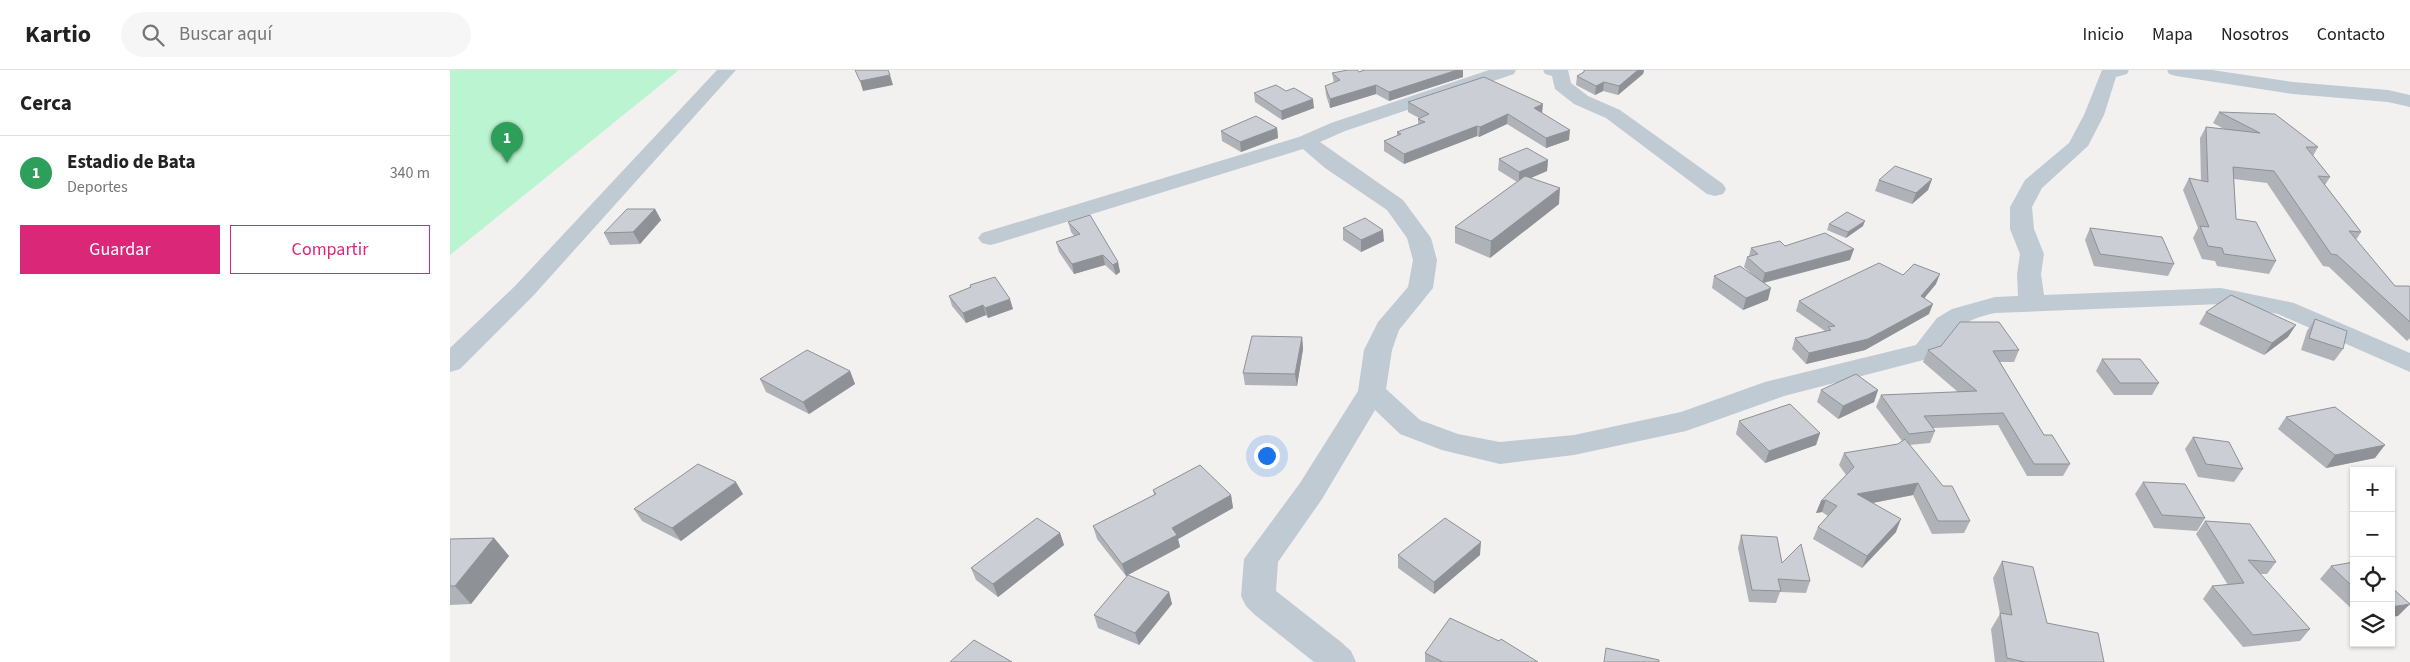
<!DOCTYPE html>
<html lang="es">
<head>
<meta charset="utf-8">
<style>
  body { margin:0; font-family:"Source Sans 3",sans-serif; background:#f6f6f6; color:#222 }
  .controls { position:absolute; right:15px; bottom:15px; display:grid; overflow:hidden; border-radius:0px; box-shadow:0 1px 4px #0004 }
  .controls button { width:45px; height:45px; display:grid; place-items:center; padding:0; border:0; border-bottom:1px solid #e0e0e0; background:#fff; color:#222; font:25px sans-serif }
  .you { position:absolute; left:816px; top:385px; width:18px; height:18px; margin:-12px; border:4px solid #fff; border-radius:50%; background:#1a73e8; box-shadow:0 0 0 8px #1a73e833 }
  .badge { display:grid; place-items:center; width:32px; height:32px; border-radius:50%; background:#db2777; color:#fff; font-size:16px; font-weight:700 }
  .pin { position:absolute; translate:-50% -41px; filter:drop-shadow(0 1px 2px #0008) }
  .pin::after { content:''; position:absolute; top:26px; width:18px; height:15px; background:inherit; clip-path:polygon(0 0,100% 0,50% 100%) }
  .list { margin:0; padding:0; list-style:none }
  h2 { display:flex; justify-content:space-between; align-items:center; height:65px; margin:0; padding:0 20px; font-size:21px }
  h2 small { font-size:16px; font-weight:400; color:#767676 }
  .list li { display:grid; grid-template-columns:32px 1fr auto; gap:15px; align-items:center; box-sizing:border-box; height:75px; padding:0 20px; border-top:1px solid #e0e0e0 }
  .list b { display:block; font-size:19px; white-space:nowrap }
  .list p { margin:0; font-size:16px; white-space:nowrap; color:#767676 }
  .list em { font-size:16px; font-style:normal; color:#767676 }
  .actions { display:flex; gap:10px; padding:15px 20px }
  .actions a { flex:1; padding:11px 0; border:1px solid #db2777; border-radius:0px; text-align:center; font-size:18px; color:#db2777 }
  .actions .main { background:#db2777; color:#fff }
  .icon { flex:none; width:28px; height:28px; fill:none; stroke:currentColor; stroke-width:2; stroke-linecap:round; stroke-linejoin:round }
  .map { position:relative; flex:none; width:1960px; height:592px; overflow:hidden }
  header { display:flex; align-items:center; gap:30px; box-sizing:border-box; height:70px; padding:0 25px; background:#fff; border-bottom:1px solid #e0e0e0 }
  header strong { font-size:24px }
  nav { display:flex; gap:28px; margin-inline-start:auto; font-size:18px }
  .search { width:350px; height:45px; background:#f6f6f6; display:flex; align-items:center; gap:12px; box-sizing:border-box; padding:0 18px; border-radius:28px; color:#767676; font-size:19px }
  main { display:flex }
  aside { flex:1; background:#fff }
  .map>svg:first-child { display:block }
  .green { fill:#baf4d0 }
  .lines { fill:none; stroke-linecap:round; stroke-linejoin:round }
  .minor { fill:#bfcad3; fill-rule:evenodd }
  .wall { fill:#afb2b7 }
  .shaded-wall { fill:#8e9195 }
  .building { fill:#cbcfd5; stroke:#8e9195 }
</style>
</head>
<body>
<header>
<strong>Kartio</strong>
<div class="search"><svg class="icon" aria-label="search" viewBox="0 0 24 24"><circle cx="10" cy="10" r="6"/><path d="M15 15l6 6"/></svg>Buscar aquí</div>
<nav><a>Inicio</a><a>Mapa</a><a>Nosotros</a><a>Contacto</a></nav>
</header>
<main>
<aside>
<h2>Cerca<small></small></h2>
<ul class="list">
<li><span class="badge" style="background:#2e9e5b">1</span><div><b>Estadio de Bata</b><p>Deportes</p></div><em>340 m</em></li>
</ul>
<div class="actions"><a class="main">Guardar</a><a>Compartir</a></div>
</aside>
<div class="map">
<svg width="1960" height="592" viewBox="0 0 1960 592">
  <rect width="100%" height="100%" fill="#f3f0f0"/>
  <path class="green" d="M0 0H229L0 185Z"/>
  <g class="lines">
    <path class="minor" d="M267 0H286L83 226 10 299 0 302V278L65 216Z
      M1039 0H1066L1064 4 895 61 870 72 953 130 981 168 987 190 983 218 949 260 942 280 936 319 970 350 1008 364 1050 372 1124 365 1231 342 1315 312 1466 275 1487 248 1502 239 1545 227 1568 226 1567 204 1570 184 1560 159V137L1575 110 1619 73 1634 45 1652 0H1679L1677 4 1666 7 1654 45 1638 76 1592 118 1582 137 1584 159 1594 184 1591 204 1594 225 1771 218 1844 233 1960 283V302L1828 244 1771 234 1545 243C1513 250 1502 260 1485 287L1334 326 1236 361 1124 385 1050 394 992 380 950 364 925 340 872 429 828 492 826 521 891 572 901 581 906 592H864L805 545 796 536 791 526 794 489 850 413 908 321 914 280 928 252 958 217 963 190 957 168 937 140 875 98 853 79 548 173 540 175 532 173 528 168 532 163 849 67 881 53Z
      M1093 0H1118L1121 13 1138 26 1170 40 1273 114 1276 119 1273 124 1265 126 1257 124 1156 48 1124 34 1105 19 1102 6 1095 4Z
      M1717 0H1762L1843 12 1938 20 1960 25V37L1938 32 1843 24 1726 6 1719 4Z"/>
  </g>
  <path class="wall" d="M1134 0H1194L1193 4 1168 25 1153 21 1145 25 1126 15 1127 6 1134 2Z
    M909 2 1013 7 939 31 926 24 880 38 876 25 875 16 884 13 882 3Z
    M804 23 864 38 832 50 805 32Z
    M958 32 1092 43 1119 70 1096 78 1057 54 1029 67 1027 66 954 94 934 81V71L947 66V62L968 54V49L969 48 958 42Z
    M1769 42 1868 77 1863 86 1880 107 1875 115 1911 162 1906 170 1945 216 1960 217V268L1957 271 1879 197 1873 196 1817 113 1784 109 1786 149 1826 191 1819 204 1767 196 1765 191 1752 189 1743 168 1748 158 1733 120 1739 108 1751 111 1750 68 1756 57 1774 59 1763 53Z
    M827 58 828 68 791 82 772 71 771 61Z
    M1049 89 1098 90 1097 101 1081 108 1109 134 1040 188 1005 173V157L1067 112 1048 100Z
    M1482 109 1478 120 1462 134 1425 121 1429 110Z
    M205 139 211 150 190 174 160 175 154 163Z
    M618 152 668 192 670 202 666 205 655 195 624 204 609 182 606 172 624 166 621 162Z
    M1379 154 1413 156 1396 168 1377 160Z
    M893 158 934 171 911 182 893 170Z
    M1640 158 1724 194 1718 206 1644 196 1635 170Z
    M1335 176 1400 190 1314 213 1318 230 1293 240 1262 218 1264 206H1304L1294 197 1297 187 1299 186 1301 178Z
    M1453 205 1486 214 1474 228 1479 244 1415 280 1356 294 1342 279 1345 268 1375 261 1346 241 1349 231Z
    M520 215 563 239 538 248 536 245 516 253 502 236 499 226 520 218Z
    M1756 242 1838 267 1814 285 1749 254Z
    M1865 249 1893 279 1884 291 1851 280 1857 261Z
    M852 267 853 279 847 316 795 315 793 303Z
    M1478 280H1569L1564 292H1550L1594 365 1620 394 1613 406H1577L1548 355 1483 358 1485 361 1480 373 1459 375 1520 451 1514 463 1482 464 1463 425 1422 433 1446 462 1412 498 1363 469 1368 457 1378 446 1372 442 1366 443 1371 431 1396 405 1389 395 1394 383 1448 374 1452 371 1426 337 1431 325 1508 322 1473 292Z
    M1652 289 1709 313 1702 325H1664L1646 301Z
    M400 301 405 314 359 344 316 322 310 309Z
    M1371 320H1428L1424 332 1388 349 1367 332Z
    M1836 347 1925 388 1876 398 1828 359Z
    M1289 351 1370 363 1366 375 1315 393 1286 364Z
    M1743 367 1793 399 1784 412 1748 407 1735 379Z
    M1693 412 1755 448 1747 461 1704 458 1685 424Z
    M703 420 781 425 783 438 728 469 730 477 676 506 647 469 643 456 704 425Z
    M293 424 231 471 192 451 184 439Z
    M1755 451 1826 492 1817 504H1810L1860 559 1850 571 1793 577 1753 529 1762 516 1778 515 1746 464Z
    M610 463 614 475 548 527 526 510 521 498Z
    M1291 465 1332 493 1360 511 1356 523 1330 522 1326 533 1299 532 1288 478Z
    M44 468 59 486 21 534 0 535V469Z
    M948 485H1030L984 524 948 498Z
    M1552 491 1597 553 1654 592H1545L1541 559 1550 544 1543 508Z
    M1904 492V541L1870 509 1881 496Z
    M719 522 722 534 689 575 648 558 644 545Z
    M975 583 1088 592H975Z"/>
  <path class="shaded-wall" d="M1007 0H1013V7L939 31V22Z
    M1188 0H1194L1193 4 1168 25 1169 16Z
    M440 5 443 15 413 21 410 11Z
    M1154 12 1153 21 1145 25 1146 16Z
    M926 15V24L880 38V29Z
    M863 29 864 38 832 50 831 41Z
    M1093 34 1092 44 1084 38Z
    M1058 44 1057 54 1029 67 1030 57Z
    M1027 56V66L954 94V84Z
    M827 58 828 68 791 82 790 72Z
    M1120 60 1119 70 1096 78V68Z
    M1098 90 1097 101 1069 113V102Z
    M1482 109 1478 120 1462 134 1466 123Z
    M1110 118 1109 134 1040 188 1041 171Z
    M205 139 211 150 190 174 183 162Z
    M1415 151 1413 156 1396 168 1398 162Z
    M933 160 934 171 911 182V170Z
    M1404 179 1400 190 1312 213 1315 203Z
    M653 185 655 195 624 204 622 194Z
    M668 192 670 202 666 205 663 195Z
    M1490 204 1486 214 1467 237 1471 226Z
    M1321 218 1318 230 1293 240 1296 228Z
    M560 229 563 239 538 248 535 238Z
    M1483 234 1479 244 1415 280 1356 294 1359 283Z
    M533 235 536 245 516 253 513 243Z
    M1846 255 1838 267 1814 285 1822 273Z
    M852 267 853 279 847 316 845 304Z
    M400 301 405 314 359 344 353 332Z
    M1428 320 1424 332 1388 349 1393 336Z
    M1370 363 1366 375 1315 393 1319 381Z
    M1935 375 1925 388 1876 398 1885 385Z
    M286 412 293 424 231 471 222 458Z
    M1468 413 1463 425 1402 437 1407 424Z
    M781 425 783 438 728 469 730 477 676 506 672 494 722 458Z
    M1376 430 1372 442 1366 443 1371 431Z
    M1451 449 1446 462 1412 498 1417 486Z
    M610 463 614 475 548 527 543 514Z
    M44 468 59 486 21 534 5 516Z
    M1031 472 1030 485 984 524V512Z
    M719 522 722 534 689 575 685 563Z
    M1960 534 1948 546 1941 547V537Z"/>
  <path class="building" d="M405 0H438L440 5 410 11Z
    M898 0H907L909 2 915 0H1007L939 22 926 15 880 29 875 16 890 10 882 3Z
    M1134 0H1188L1169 16 1154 12 1146 16 1127 6 1134 2Z
    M1034 7 1093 34 1084 38 1120 60 1096 68 1058 44 1030 57 1027 56 954 84 934 71 951 64 947 62 975 52 968 49 979 44 958 32Z
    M826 15 836 21 844 18 863 29 831 41 804 23Z
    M1769 42 1825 44 1868 77H1856L1880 107 1868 106 1911 162 1899 161 1945 216H1959L1960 217V252L1887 185 1881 184 1824 101 1783 97 1786 149 1806 152 1826 191 1774 184 1772 178 1758 176 1750 156 1759 157 1739 108 1758 112 1756 57 1810 63Z
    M806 46 827 58 790 72 771 61Z
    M1077 78 1098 90 1069 102 1049 89Z
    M1445 96 1482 109 1466 123 1429 110Z
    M1075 106 1110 118 1041 171 1005 157Z
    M177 139H205L183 162 154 163Z
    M1397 142 1415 151 1398 162 1379 154Z
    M640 145 668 192 663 195 653 185 622 194 606 172 630 164 618 152Z
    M915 148 933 160 911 170 893 158Z
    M1640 158 1712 167 1724 194 1650 184Z
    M1375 163 1404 179 1315 203 1297 187 1308 184 1301 178 1330 171 1335 176Z
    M1429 193 1453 205 1464 194 1490 204 1471 226 1483 234 1418 269 1359 283 1345 268 1381 260 1378 257 1385 256 1349 231Z
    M1290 196 1321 218 1296 228 1264 206Z
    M545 207 560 229 535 238 533 235 513 243 499 226 521 217 520 215Z
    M1781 225 1846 255 1822 273 1756 242Z
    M1865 249 1897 261 1893 279 1859 268Z
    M1510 252H1549L1569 280 1543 281 1594 365H1602L1620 394H1584L1553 343 1474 346 1485 361 1459 364 1431 325 1527 321 1478 280 1491 276Z
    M802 266 852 267 845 304 793 303Z
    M357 280 400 301 353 332 310 309Z
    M1652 289H1690L1709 313H1670Z
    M1406 304 1428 320 1393 336 1371 320Z
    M1340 334 1370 363 1319 381 1289 351Z
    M1885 337 1935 375 1885 385 1836 347Z
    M1743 367 1779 372 1793 399 1756 394Z
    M1455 369 1493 416H1502L1520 451H1488L1468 413 1407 424 1451 449 1417 486 1368 457 1387 436 1376 430 1371 431 1404 397 1394 383 1448 374Z
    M248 394 286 412 222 458 184 439Z
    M750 395 781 425 722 458 727 465 672 494 643 456 706 424 703 420Z
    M1693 412 1735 414 1755 448 1712 445Z
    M587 448 610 463 543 514 521 498Z
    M995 448 1031 472 984 512 948 485Z
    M1755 451 1800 454 1826 492 1798 490 1860 559 1803 565 1762 516 1794 513Z
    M1291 465 1327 467 1332 493 1351 474 1360 511 1328 509 1331 521 1302 520Z
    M44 468 5 516H0V469Z
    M1552 491 1583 497 1597 553 1648 563 1654 592H1575L1557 588 1550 543 1562 545Z
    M1904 492V518L1881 496Z
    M678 505 719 522 685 563 644 545Z
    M1941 517 1960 534 1941 537Z
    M1000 548 1049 571 1051 569 1088 592H993L975 583Z
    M524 570 562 592H500Z
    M1156 578 1209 590V592H1154Z"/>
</svg>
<div class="controls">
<button>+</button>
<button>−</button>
<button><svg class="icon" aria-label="locate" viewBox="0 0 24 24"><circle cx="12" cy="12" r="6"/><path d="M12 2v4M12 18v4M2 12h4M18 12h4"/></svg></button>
<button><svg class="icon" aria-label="layers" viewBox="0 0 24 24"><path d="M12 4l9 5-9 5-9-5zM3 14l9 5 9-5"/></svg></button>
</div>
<div class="you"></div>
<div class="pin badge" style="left:57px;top:93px;background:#2e9e5b">1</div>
</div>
</main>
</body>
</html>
